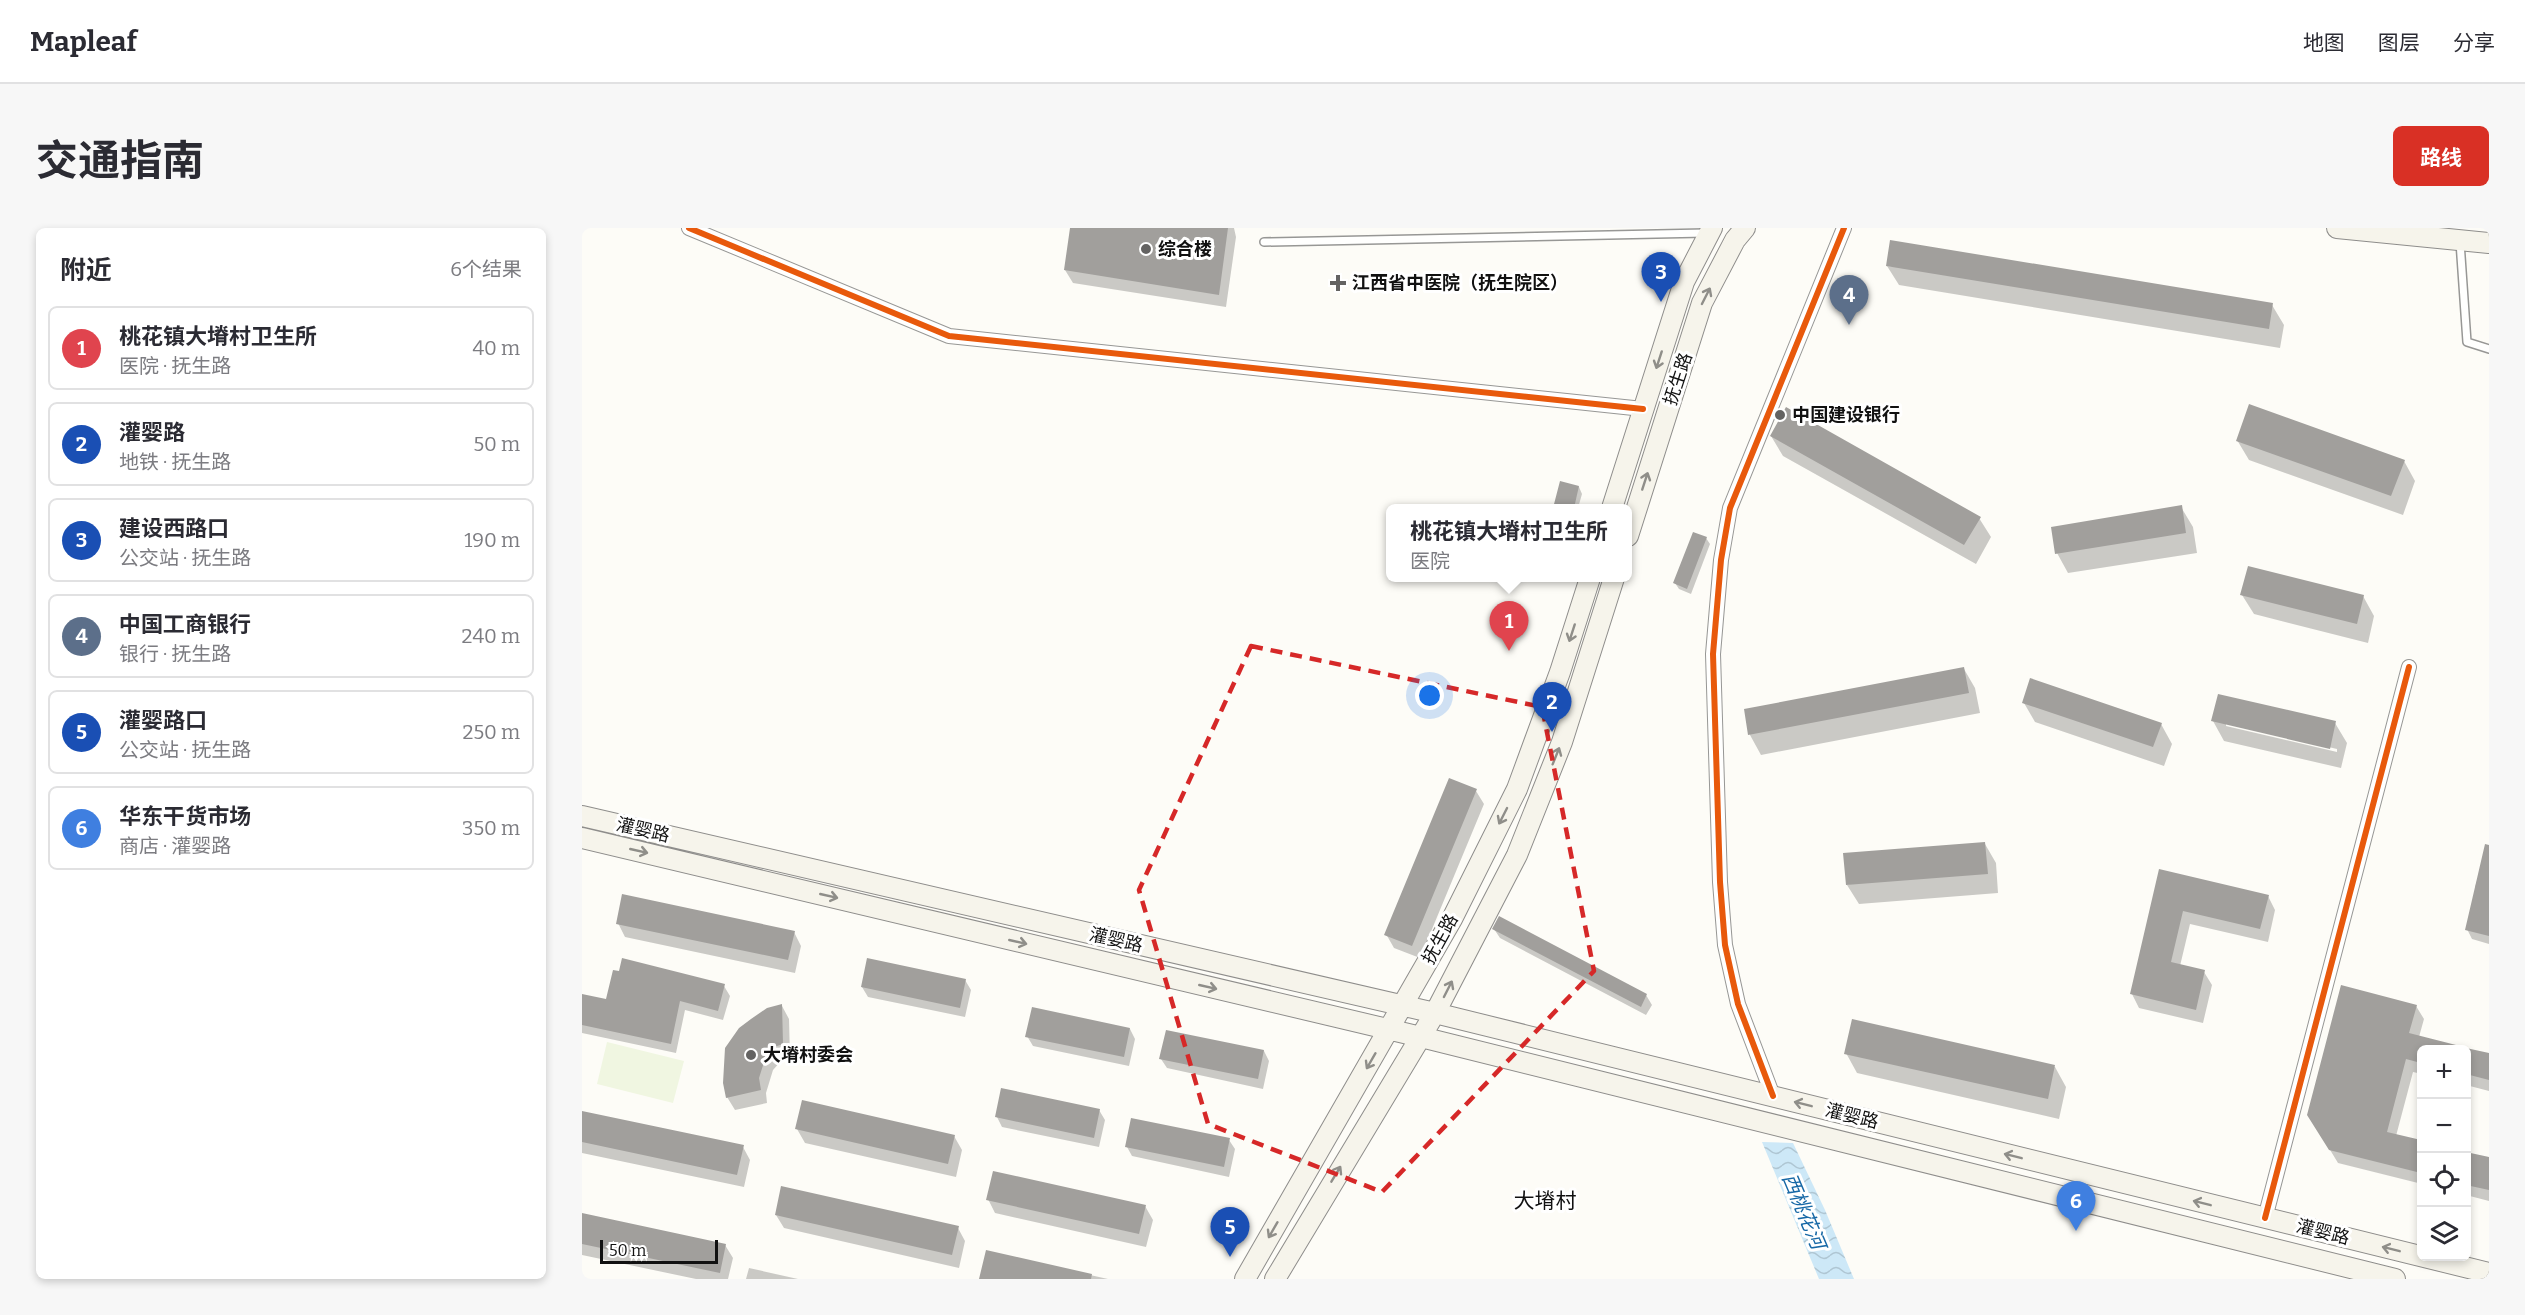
<!DOCTYPE html>
<html lang="zh">
<head>
<meta charset="utf-8">
<style>
  body { margin:0; font-family:Bitter,"Noto Sans SC",serif; background:#f7f7f7; color:#2b2b33 }
  .controls { position:absolute; right:18px; bottom:18px; display:grid; overflow:hidden; border-radius:9px; box-shadow:0 3px 9px #0003 }
  .controls button { width:54px; height:54px; display:grid; place-items:center; padding:0; border:0; border-bottom:2px solid #e1e1e2; background:#fff; color:#2b2b33; font:30px sans-serif }
  .scale { position:absolute; left:18px; bottom:15px; width:118px; box-sizing:border-box; padding-left:6px; border:3px solid #111; border-top:0; font-size:16px; line-height:21px; white-space:nowrap; color:#111; -webkit-text-stroke:4px #fff; paint-order:stroke }
  .you { position:absolute; left:848px; top:468px; width:21px; height:21px; margin:-15px; border:4px solid #fff; border-radius:50%; background:#1a73e8; box-shadow:0 0 0 9px #1a73e833 }
  .badge { display:grid; place-items:center; width:39px; height:39px; border-radius:50%; background:#d93025; color:#fff; font-size:20px; font-weight:700 }
  .pin { position:absolute; translate:-50% -50px; filter:drop-shadow(0 2px 3px #0008) }
  .pin::after { content:''; position:absolute; top:32px; width:21px; height:18px; background:inherit; clip-path:polygon(0 0,100% 0,50% 100%) }
  .popup { position:absolute; left:804px; top:276px; width:246px; height:78px; box-sizing:border-box; display:grid; place-content:center; border-radius:9px; background:#fff; filter:drop-shadow(0 2px 4px #0005); font-size:20px; white-space:nowrap; color:#7c7c81 }
  .popup b { font-size:22px; color:#2b2b33 }
  .popup::after { content:''; position:absolute; left:50%; top:100%; margin-left:-12px; border:12px solid transparent; border-top-color:#fff }
  .list { margin:0; padding:0; list-style:none }
  h2 { display:flex; justify-content:space-between; align-items:center; height:78px; margin:0; padding:0 24px; font-size:26px }
  h2 small { font-size:20px; font-weight:400; color:#7c7c81 }
  .list li { display:grid; grid-template-columns:39px 1fr auto; gap:18px; align-items:center; box-sizing:border-box; height:84px; margin:0 12px 12px; padding:0 12px; border:2px solid #e1e1e2; border-radius:9px }
  .list b { display:block; font-size:22px; white-space:nowrap }
  .list p { margin:0; font-size:20px; white-space:nowrap; color:#7c7c81 }
  .list em { font-size:20px; font-style:normal; color:#7c7c81 }
  .icon { flex:none; width:33px; height:33px; fill:none; stroke:currentColor; stroke-width:2; stroke-linecap:round; stroke-linejoin:round }
  .map { position:relative; flex:none; width:1907px; height:1051px; overflow:hidden; border-radius:9px }
  header { display:flex; align-items:center; gap:36px; box-sizing:border-box; height:84px; padding:0 30px; background:#fff; border-bottom:2px solid #e1e1e2 }
  header strong { font-size:28px }
  nav { display:flex; gap:33px; margin-inline-start:auto; font-size:21px }
  .intro { display:flex; align-items:center; justify-content:space-between; box-sizing:border-box; height:144px; padding:0 36px }
  h1 { margin:0; font-size:42px }
  .button { padding:15px 27px; border-radius:9px; background:#d93025; color:#fff; font-size:21px; font-weight:700 }
  main { display:flex; gap:36px; padding:0 36px }
  aside { flex:1; background:#fff; border-radius:9px; box-shadow:0 3px 9px #0003 }
  .map>svg:first-child { display:block }
  .pitch { fill:#f0f6e1 }
  .water { fill:url(#water-waves) }
  .shadow { fill:#0003; fill-rule:evenodd }
  .building { fill:#a19f9c }
  .lines { fill:none; stroke-linecap:round; stroke-linejoin:round }
  .lane-casing { stroke:#979795; stroke-width:10 }
  .street-casing { stroke:#979795; stroke-width:16 }
  .secondary-casing { stroke:#8e8d8b; stroke-width:22 }
  .lane { stroke:#fffffe; stroke-width:7 }
  .street { stroke:#fffffe; stroke-width:14 }
  .secondary { stroke:#f6f4eb; stroke-width:20 }
  .cycleway-casing { stroke:#fff; stroke-width:10 }
  .cycleway { stroke:#e8590c; stroke-width:6 }
  .oneway { stroke:#8f8e89 }
  .marked { fill:none; stroke:#d62828; stroke-width:4.5; stroke-dasharray:12 8; stroke-linejoin:round }
  .poi-dot { fill:#646362; stroke:#fff; stroke-width:2 }
  .labels { text-anchor:middle; dominant-baseline:central; stroke-width:6; stroke-linejoin:round; paint-order:stroke }
  .poi-label { font-size:18px; font-weight:bold; fill:#111; stroke:#fff; text-anchor:start }
  .street-label { font-size:18px; fill:#111; stroke:#fff }
  .water-label { font-size:20px; font-style:italic; fill:#1768a6; stroke:#fff }
  .quarter-label { font-size:21px; fill:#111; stroke:#fff }
</style>
</head>
<body>
<header>
<strong>Mapleaf</strong>
<nav><a>地图</a><a>图层</a><a>分享</a></nav>
</header>
<div class="intro"><h1>交通指南</h1><a class="button">路线</a></div>
<main>
<aside>
<h2>附近<small>6个结果</small></h2>
<ul class="list">
<li><span class="badge" style="background:#e0444e">1</span><div><b>桃花镇大塉村卫生所</b><p>医院 · 抚生路</p></div><em>40 m</em></li>
<li><span class="badge" style="background:#1a4fb4">2</span><div><b>灌婴路</b><p>地铁 · 抚生路</p></div><em>50 m</em></li>
<li><span class="badge" style="background:#1a4fb4">3</span><div><b>建设西路口</b><p>公交站 · 抚生路</p></div><em>190 m</em></li>
<li><span class="badge" style="background:#5c6f8a">4</span><div><b>中国工商银行</b><p>银行 · 抚生路</p></div><em>240 m</em></li>
<li><span class="badge" style="background:#1a4fb4">5</span><div><b>灌婴路口</b><p>公交站 · 抚生路</p></div><em>250 m</em></li>
<li><span class="badge" style="background:#3f7fe0">6</span><div><b>华东干货市场</b><p>商店 · 灌婴路</p></div><em>350 m</em></li>
</ul>
</aside>
<div class="map">
<svg width="1907" height="1051" viewBox="0 0 1907 1051">
  <defs>
    <pattern id="water-waves" width="16" height="10" patternUnits="userSpaceOnUse" patternTransform="scale(1.5)"><rect width="16" height="10" fill="#cde8f7"/><path d="M0 5q4-4 8 0t8 0" fill="none" stroke="#afc6d3"/></pattern>
  </defs>
  <rect width="100%" height="100%" fill="#fdfcf7"/>
  <path class="pitch" d="M25 814 102 833 91 875 15 856Z"/>
  <path class="water" d="M1180 914 1211 915 1243 982 1272 1051H1237Z"/>
  <path class="shadow" d="M490 0H652L654 9 644 79 491 55 483 42Z
    M1305 38 1690 77 1702 97 1698 120 1317 57Z
    M1189 208 1397 290 1409 309 1394 336 1201 228Z
    M1655 212 1822 233 1833 253 1821 287 1667 232Z
    M979 255 997 259 1000 266 996 280H973Z
    M1599 279 1611 299 1615 325 1486 345 1475 325Z
    M1124 310 1128 316 1109 366 1097 361 1093 355Z
    M1660 367 1781 368 1792 388 1786 415 1672 386Z
    M1382 441 1393 460 1398 485 1179 527 1168 507 1163 482Z
    M1442 475 1579 496 1590 516 1582 538 1453 494Z
    M1631 493 1753 495 1765 515 1759 540 1642 513ZM1644 495 1755 521V524L1644 498Z
    M894 563 902 576 838 730 812 720 804 706Z
    M1403 616 1414 635 1416 665 1277 676 1265 657Z
    M1907 617V716L1890 711 1885 701 1895 662 1893 659Z
    M1579 643 1686 668 1693 682 1686 714 1608 696 1598 738 1622 744 1630 757 1621 795 1557 780 1550 766Z
    M36 695 212 704 219 718 213 745 43 709Z
    M912 701 1064 767 1070 777 1064 787 918 710Z
    M383 752 389 762 383 789 286 769 280 759Z
    M142 758 148 768 141 792 103 782 94 825 0 805V768L25 773Z
    M200 778 207 791 208 830 200 832 191 842 184 865 185 875 153 882 145 869Z
    M1834 778 1842 791 1837 809 1907 827V863L1884 857V822H1840V846L1831 844 1814 908 1840 914V956L1756 935 1727 887Z
    M548 801 553 811 547 838 451 818 445 808Z
    M682 823 687 833 681 861 585 840 579 831Z
    M1264 825 1473 839 1484 859 1477 891 1275 845Z
    M517 882 523 892 517 919 420 899 415 889Z
    M0 885 161 919 168 932 162 959 0 925Z
    M215 901 372 908 380 922 374 949 223 915Z
    M647 912 653 921 647 949 550 928 545 919Z
    M1884 925 1907 931V973L1884 967Z
    M406 971 563 978 571 992 564 1019 413 985Z
    M0 987 143 1017 151 1030 146 1051H114L0 1027Z
    M194 987 376 1000 383 1013 377 1040 202 1000Z
    M405 1024 526 1051H399Z
    M167 1040 216 1051H164Z"/>
  <path class="building" d="M488 0H646L637 67 482 42Z
    M1308 12 1691 75 1687 101 1304 38Z
    M1667 176 1823 232 1809 268 1654 213Z
    M1204 179 1399 289 1382 317 1188 208Z
    M978 253 997 258 992 280H971Z
    M1600 277 1604 305 1473 326 1469 299Z
    M1111 304 1125 309 1105 361 1091 355Z
    M1666 338 1782 367 1775 396 1658 367Z
    M1382 439 1387 465 1166 507 1162 481Z
    M1448 450 1580 495 1571 519 1440 475Z
    M1636 466 1754 493 1748 521 1629 493Z
    M867 550 895 561 830 718 802 707Z
    M1403 614 1406 646 1264 657 1261 625Z
    M1903 616 1907 617V708L1883 702Z
    M1577 641 1687 667 1678 701 1601 683 1589 734 1623 742 1614 782 1548 766Z
    M40 666 213 703 206 732 34 696Z
    M917 688 1065 766 1059 779 910 701Z
    M40 730 143 756 136 783 98 773 89 816 0 797V766L24 771 31 742 37 743Z
    M285 730 384 751 378 780 279 759Z
    M1759 757 1835 777 1827 805 1874 817 1873 822H1839V835L1824 831 1805 904 1839 912V945L1747 922 1725 887Z
    M200 776 201 816 192 819 184 828 177 850 179 862 144 870 141 855 143 820 157 800 169 791 185 780Z
    M450 779 548 800 542 829 443 809Z
    M1270 791 1473 837 1466 871 1262 826Z
    M584 802 682 822 676 851 577 831Z
    M1884 820 1907 825V852L1884 846Z
    M419 860 518 881 512 910 413 889Z
    M220 872 373 907 366 936 213 901Z
    M0 883 162 917 155 947 0 914Z
    M549 890 648 910 642 939 543 919Z
    M1884 924 1907 929V962L1884 957Z
    M411 943 564 977 557 1006 404 972Z
    M199 958 377 998 370 1027 193 987Z
    M0 985 144 1016 138 1045 0 1016Z
    M404 1022 510 1046 509 1051H397Z"/>
  <g class="lines">
    <defs>
      <path id="lane" d="M682 14 1123 5
        M1878 14 1885 114 1907 121"/>
      <path id="street" d="M107 0 367 108 1061 181
        M1191 868 1156 776 1143 717 1138 654 1131 426 1139 332 1148 280 1262 0
        M1683 990 1827 439"/>
      <path id="secondary" d="M1755 0 1907 15
        M1030 280 1102 54 1130 0
        M1046 308 1120 75 1153 12 1163 0
        M0 588 853 785 1907 1045
        M0 610 839 809 1813 1051
        M663 1051 870 691 935 561 978 444 1008 350
        M693 1051 853 785 935 627 980 514 1032 350"/>
    </defs>
    <use href="#lane" class="lane-casing"/>
    <use href="#street" class="street-casing"/>
    <use href="#secondary" class="secondary-casing"/>
    <use href="#lane" class="lane"/>
    <use href="#street" class="street"/>
    <use href="#secondary" class="secondary"/>
    <defs>
      <path id="cycleway" d="M107 0 367 108 1061 181
        M1191 868 1156 776 1143 717 1138 654 1131 426 1139 332 1148 280 1262 0
        M1683 990 1827 439"/>
    </defs>
    <use href="#cycleway" class="cycleway-casing"/>
    <use href="#cycleway" class="cycleway"/>
  </g>
  <defs><path id="oneway-shaft" d="M-6 0H5M1.5-3L5.5 0L1.5 3" fill="none" stroke-width="1.6" stroke-linecap="round" stroke-linejoin="round" transform="scale(1.5)"/></defs>
  <g class="oneway">
    <use href="#oneway-shaft" transform="translate(1124 68) rotate(-63)"/>
    <use href="#oneway-shaft" transform="translate(1077 132) rotate(108)"/>
    <use href="#oneway-shaft" transform="translate(1063 253) rotate(-72)"/>
    <use href="#oneway-shaft" transform="translate(990 405) rotate(108)"/>
    <use href="#oneway-shaft" transform="translate(974 528) rotate(-68)"/>
    <use href="#oneway-shaft" transform="translate(921 588) rotate(117)"/>
    <use href="#oneway-shaft" transform="translate(57 623) rotate(13)"/>
    <use href="#oneway-shaft" transform="translate(247 668) rotate(13)"/>
    <use href="#oneway-shaft" transform="translate(436 714) rotate(13)"/>
    <use href="#oneway-shaft" transform="translate(626 759) rotate(13)"/>
    <use href="#oneway-shaft" transform="translate(866 761) rotate(-63)"/>
    <use href="#oneway-shaft" transform="translate(789 833) rotate(120)"/>
    <use href="#oneway-shaft" transform="translate(1221 876) rotate(-166)"/>
    <use href="#oneway-shaft" transform="translate(1431 928) rotate(-166)"/>
    <use href="#oneway-shaft" transform="translate(754 946) rotate(-59)"/>
    <use href="#oneway-shaft" transform="translate(1620 975) rotate(-166)"/>
    <use href="#oneway-shaft" transform="translate(691 1002) rotate(120)"/>
    <use href="#oneway-shaft" transform="translate(1809 1021) rotate(-166)"/>
  </g>
  <path class="marked" d="M669 418 960 479 1012 743 800 964 626 896 557 662Z"/>
  <g class="poi-dot">
    <circle cx="564" cy="21" r="6"/>
    <path d="M753 46h6v6h6v6h-6v6h-6v-6h-6v-6h6z"/>
    <circle cx="1198" cy="187" r="6"/>
    <circle cx="169" cy="827" r="6"/>
  </g>
  <g class="labels">
    <g class="poi-label">
      <text x="576" y="21">综合楼</text>
      <text x="770" y="55">江西省中医院（抚生院区）</text>
      <text x="1210" y="187">中国建设银行</text>
      <text x="181" y="827">大塉村委会</text>
    </g>
    <g class="street-label">
      <text transform="translate(1096 151) rotate(-72)">抚生路</text>
      <text transform="translate(61 602) rotate(13)">灌婴路</text>
      <text transform="translate(858 711) rotate(-61)">抚生路</text>
      <text transform="translate(534 712) rotate(13)">灌婴路</text>
      <text transform="translate(1270 888) rotate(14)">灌婴路</text>
      <text transform="translate(1741 1004) rotate(14)">灌婴路</text>
    </g>
    <g class="water-label">
      <text transform="translate(1222 983) rotate(67)">西桃花河</text>
    </g>
    <g class="quarter-label">
      <text x="963" y="973">大塉村</text>
    </g>
  </g>
</svg>
<div class="controls">
<button>+</button>
<button>−</button>
<button><svg class="icon" aria-label="locate" viewBox="0 0 24 24"><circle cx="12" cy="12" r="6"/><path d="M12 2v4M12 18v4M2 12h4M18 12h4"/></svg></button>
<button><svg class="icon" aria-label="layers" viewBox="0 0 24 24"><path d="M12 4l9 5-9 5-9-5zM3 14l9 5 9-5"/></svg></button>
</div>
<div class="scale">50 m</div>
<div class="you"></div>
<div class="pin badge" style="left:927px;top:423px;background:#e0444e">1</div>
<div class="popup"><b>桃花镇大塉村卫生所</b>医院</div>
<div class="pin badge" style="left:970px;top:504px;background:#1a4fb4">2</div>
<div class="pin badge" style="left:1079px;top:74px;background:#1a4fb4">3</div>
<div class="pin badge" style="left:1267px;top:97px;background:#5c6f8a">4</div>
<div class="pin badge" style="left:648px;top:1029px;background:#1a4fb4">5</div>
<div class="pin badge" style="left:1494px;top:1003px;background:#3f7fe0">6</div>
</div>
</main>
</body>
</html>
